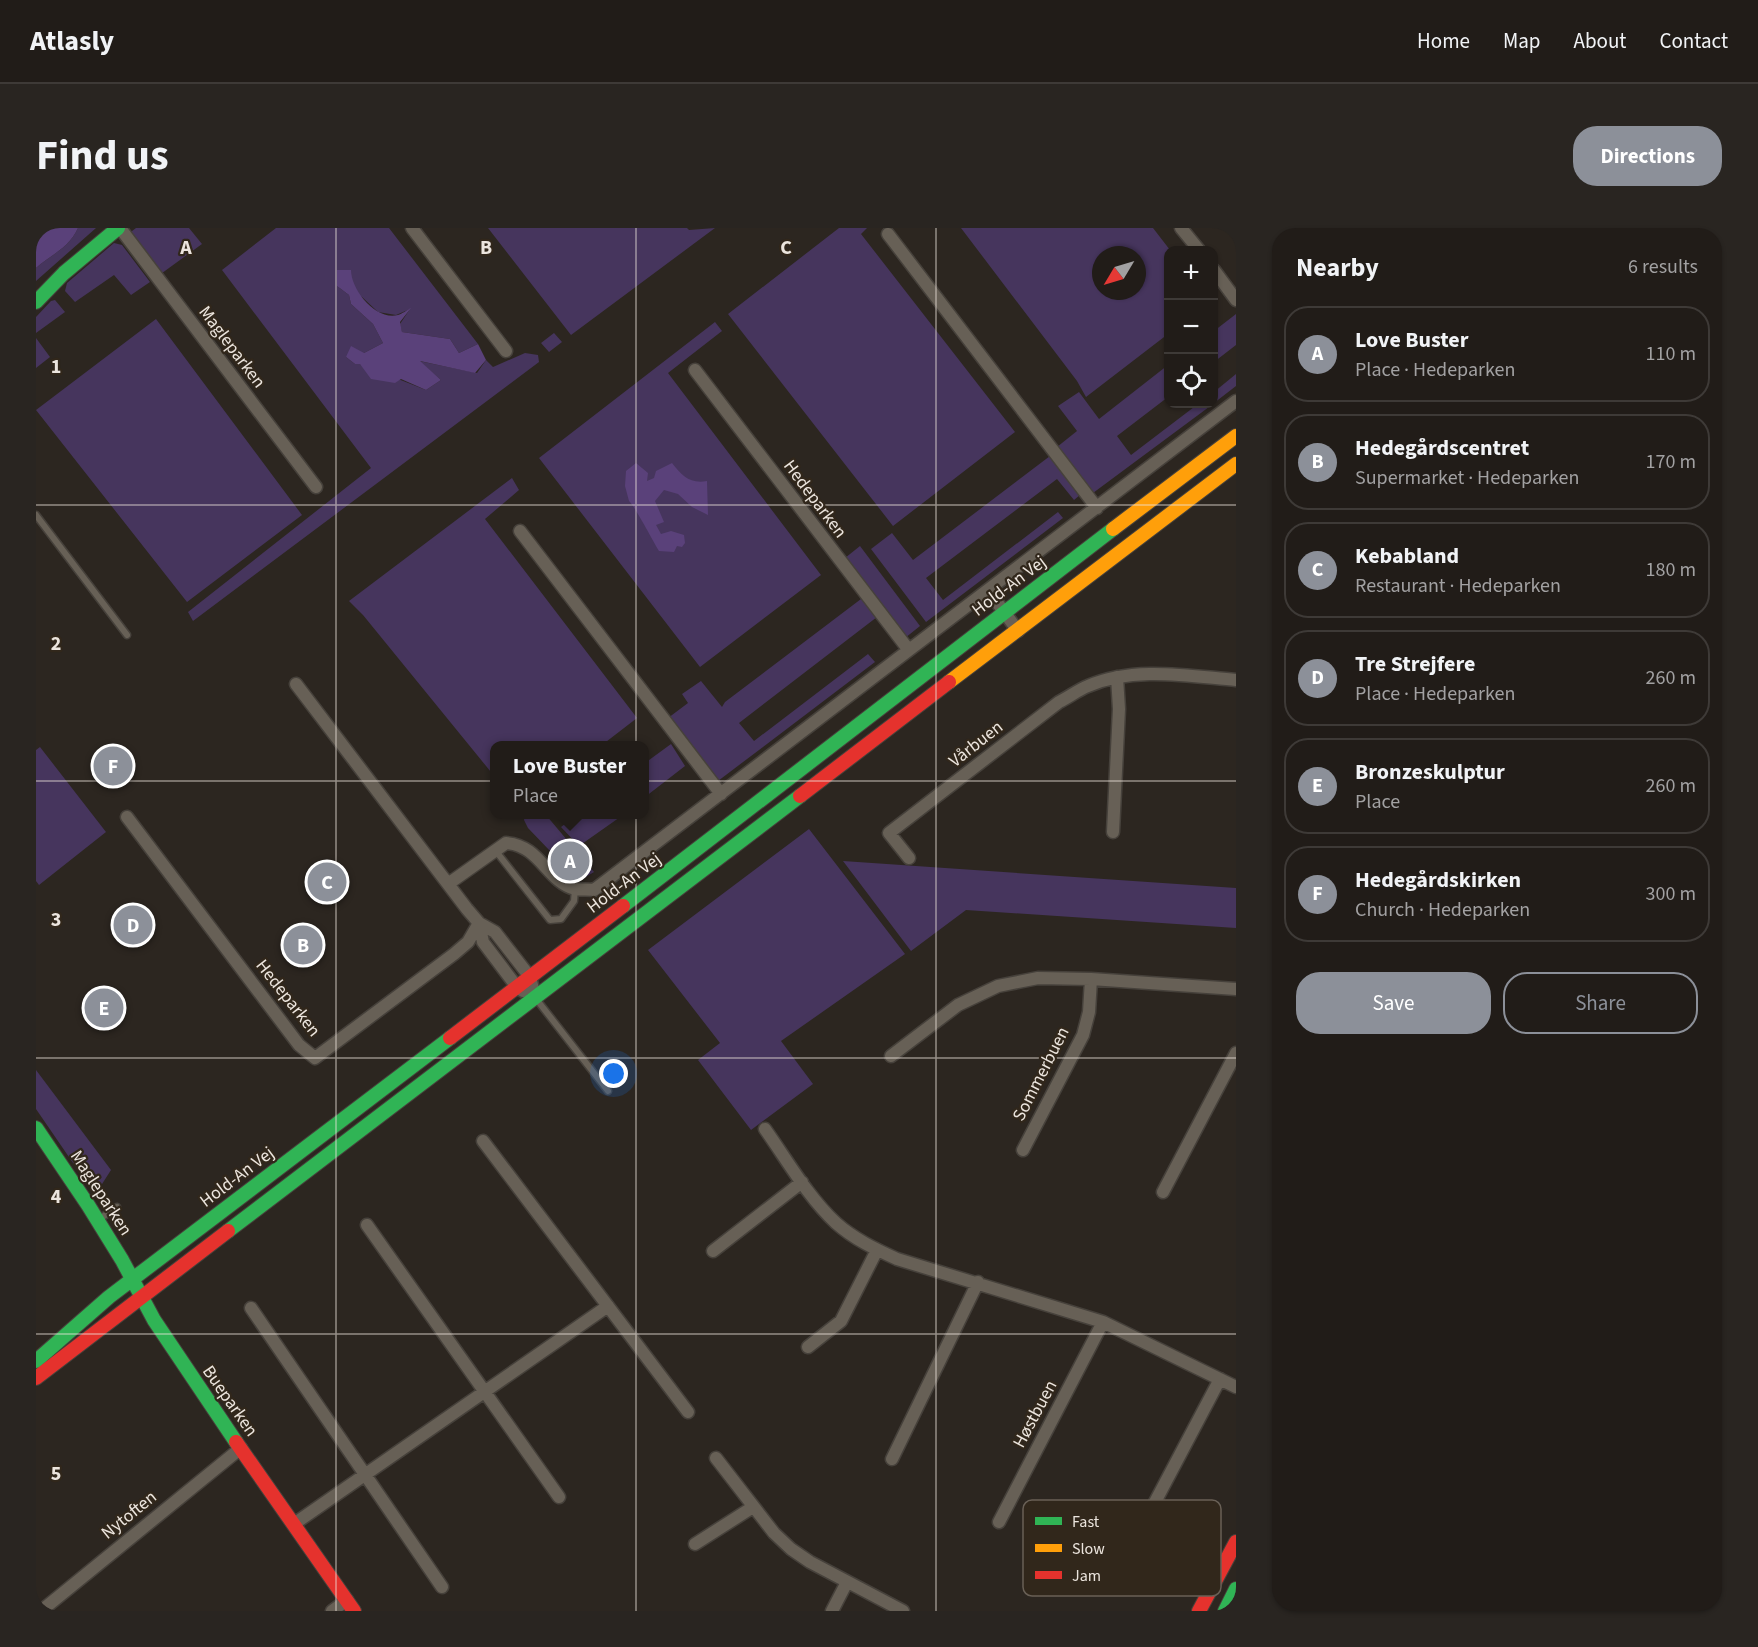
<!DOCTYPE html>
<html lang="en">
<head>
<meta charset="utf-8">
<style>
  body { margin:0; font-family:"Source Sans 3",sans-serif; background:#292521; color:#f1f3f6 }
  .controls { position:absolute; right:18px; top:18px; display:grid; overflow:hidden; border-radius:12px; box-shadow:0 2px 4px #0004 }
  .controls button { width:54px; height:54px; display:grid; place-items:center; padding:0; border:0; border-bottom:2px solid #3e3a37; background:#211c18; color:#f1f3f6; font:30px sans-serif }
  .compass { position:absolute; left:1056px; top:18px; width:54px; height:54px; border-radius:50%; background:#211c18; box-shadow:0 2px 4px #0004; rotate:232deg }
  .you { position:absolute; left:578px; top:846px; width:21px; height:21px; margin:-15px; border:4px solid #fff; border-radius:50%; background:#1a73e8; box-shadow:0 0 0 9px #1a73e833 }
  .badge { display:grid; place-items:center; width:39px; height:39px; border-radius:50%; background:#8c9099; color:#fff; font-size:20px; font-weight:700 }
  .pin { position:absolute; translate:-50% -50%; border:3px solid #fff; box-shadow:0 2px 6px #0006 }
  .popup { position:absolute; left:454px; top:513px; width:159px; height:78px; box-sizing:border-box; display:grid; place-content:center; border-radius:12px; background:#211c18; filter:drop-shadow(0 2px 4px #0005); font-size:20px; white-space:nowrap; color:#a2a1a2 }
  .popup b { font-size:22px; color:#f1f3f6 }
  .popup::after { content:''; position:absolute; left:50%; top:100%; margin-left:-12px; border:12px solid transparent; border-top-color:#211c18 }
  .list { margin:0; padding:0; list-style:none }
  h2 { display:flex; justify-content:space-between; align-items:center; height:78px; margin:0; padding:0 24px; font-size:26px }
  h2 small { font-size:20px; font-weight:400; color:#a2a1a2 }
  .list li { display:grid; grid-template-columns:39px 1fr auto; gap:18px; align-items:center; box-sizing:border-box; height:96px; margin:0 12px 12px; padding:0 12px; border:2px solid #3e3a37; border-radius:24px }
  .list b { display:block; font-size:22px; white-space:nowrap }
  .list p { margin:0; font-size:20px; white-space:nowrap; color:#a2a1a2 }
  .list em { font-size:20px; font-style:normal; color:#a2a1a2 }
  .actions { display:flex; gap:12px; padding:18px 24px }
  .actions a { flex:1; padding:14px 0; border:2px solid #8c9099; border-radius:24px; text-align:center; font-size:21px; color:#8c9099 }
  .actions .main { background:#8c9099; color:#fff }
  .icon { flex:none; width:33px; height:33px; fill:none; stroke:currentColor; stroke-width:2; stroke-linecap:round; stroke-linejoin:round }
  .map { position:relative; flex:none; width:1200px; height:1383px; overflow:hidden; border-radius:24px }
  header { display:flex; align-items:center; gap:36px; box-sizing:border-box; height:84px; padding:0 30px; background:#211c18; border-bottom:2px solid #3e3a37 }
  header strong { font-size:28px }
  nav { display:flex; gap:33px; margin-inline-start:auto; font-size:21px }
  .intro { display:flex; align-items:center; justify-content:space-between; box-sizing:border-box; height:144px; padding:0 36px }
  h1 { margin:0; font-size:42px }
  .button { padding:15px 27px; border-radius:24px; background:#8c9099; color:#fff; font-size:21px; font-weight:700 }
  main { display:flex; gap:36px; padding:0 36px }
  aside { flex:1; background:#211c18; border-radius:24px; box-shadow:0 2px 4px #0004 }
  .map>svg:first-child { display:block }
  .green { fill:#46355d; fill-rule:evenodd }
  .forest { fill:#5a417a }
  .lines { fill:none; stroke-linecap:round; stroke-linejoin:round }
  .lane-casing { stroke:#46413b; stroke-width:9 }
  .street-casing { stroke:#46413b; stroke-width:15 }
  .fast-casing { stroke:#46413b; stroke-width:16 }
  .slow-casing { stroke:#46413b; stroke-width:16 }
  .jam-casing { stroke:#46413b; stroke-width:16 }
  .lane { stroke:#676056; stroke-width:6 }
  .street { stroke:#676056; stroke-width:12 }
  .fast { stroke:#30b455; stroke-width:14 }
  .slow { stroke:#ff9f0a; stroke-width:14 }
  .jam { stroke:#e5322d; stroke-width:14 }
  .grid { fill:none; stroke:#ece5de; stroke-width:1.5; stroke-opacity:0.55 }
  .labels { text-anchor:middle; dominant-baseline:central; stroke-width:4.5; stroke-linejoin:round; paint-order:stroke }
  .street-label { font-size:18px; fill:#ece5de; stroke:#31271b }
  .key { fill:#31271b; stroke:#696056; stroke-width:1.5 }
  .key-label { font-size:16px; fill:#ece5de }
  .grid-label { font-size:20px; text-anchor:middle; font-weight:bold; fill:#ece5de; stroke:#31271b; stroke-width:4.5; stroke-linejoin:round; paint-order:stroke }
</style>
</head>
<body>
<header>
<strong>Atlasly</strong>
<nav><a>Home</a><a>Map</a><a>About</a><a>Contact</a></nav>
</header>
<div class="intro"><h1>Find us</h1><a class="button">Directions</a></div>
<main>
<div class="map">
<svg width="1200" height="1383" viewBox="0 0 1200 1383">
  <rect width="100%" height="100%" fill="#2c2620"/>
  <path class="green" d="M42 0H60L0 53V40C16 26 33 20 42 0Z
    M100 0H153L166 16 122 48 95 11 96 3Z
    M240 0H353L442 116 423 125 414 111 366 104 364 96 374 81 360 87 342 84 326 69 301 58 313 67 315 76 337 96 347 115 328 125 310 129 319 136H324L390 162 405 152 383 133 441 145 450 132 457 139 489 125 502 127 503 134 157 393 152 384 335 240 186 42Z
    M452 0H651L653 2 679 0 535 107Z
    M803 0H831L825 6 979 204 857 298 692 86Z
    M925 0H1117L1134 22H1132V106L1050 169 1041 153ZM1065 27H1101V63H1065Z
    M78 15 86 17 114 54 95 67 78 47 39 74 29 63 31 55Z
    M19 72 29 84 0 105V89L15 73Z
    M1200 86V117L1178 134V103Z
    M120 91 266 287 151 374 0 182Z
    M679 94 686 103 632 145 785 347 664 439 503 230Z
    M518 105 526 114 513 124 505 115Z
    M0 110 14 129 0 140Z
    M1132 137V169L1081 208 1095 227 1162 176H1177L1057 265 1021 219 1041 203 1022 178 1043 164 1063 191Z
    M1200 146V158L1178 175V164Z
    M1014 228 1044 267 1038 272 1021 251 890 350 907 372 1022 284 1027 290 890 394 835 321 856 305 877 332Z
    M476 250 483 262 449 291 601 490 566 517 459 518V549L327 387 313 373Z
    M824 318 884 398 869 410 809 330Z
    M825 371 841 389 703 495 718 513 832 426 839 434 682 553 632 490 652 475 646 466 665 453 686 479 689 474Z
    M635 516 649 538 609 569V535Z
    M4 519 70 604 3 657 0 653V522Z
    M489 587H510L558 644 548 650 538 648 492 600 488 592Z
    M541 587V586L587 587 543 618 525 599Z
    M773 601 869 726 745 813 777 856 715 902 662 832 684 815 612 722Z
    M807 633 1200 660V700L930 682 875 723Z
    M0 842 75 942 59 967 0 881Z"/>
  <path class="forest" d="M0 0H42C33 20 16 26 0 40Z
    M301 42H315C315 62 340 93 362 87 366 86 371 82 375 80L364 94 366 104 414 111 423 125 442 116 450 132 439 145 384 133 405 152 390 162 365 151 359 155 335 151 324 136H319L310 129 315 118 328 125 347 115 337 96 315 76 313 67 301 58Z
    M600 235 612 245 611 253 618 250 620 243 636 235C646 248 654 256 671 253L672 287 656 279 642 266 628 262 619 273 628 294 620 297 625 306 635 303 648 307 649 315 646 319 641 318 638 324 623 323C617 313 598 277 593 273L589 258 590 243Z"/>
  <g class="lines">
    <defs>
      <path id="lane" d="M0 287 91 407
        M459 622 514 692 525 691 538 673 539 661
        M501 772 572 863
        M62 992 81 979"/>
      <path id="street" d="M84 0 280 259
        M376 0 470 123
        M1145 0 1163 22
        M852 6 1061 280
        M1178 42 1200 72
        M659 142 872 421
        M484 303 685 566
        M952 362 982 403
        M260 456 431 681 443 695 459 704 494 749 499 769
        M91 589 263 817 279 830 418 726 432 714 443 695
        M1077 604 1083 481 1081 449
        M873 630 853 605 1023 474C1033 469 1042 462 1052 458 1098 438 1152 448 1200 452
        M412 656 470 615C504 617 511 654 539 661 545 662 553 661 558 662L1200 173
        M443 695 447 714 481 759 487 763
        M855 828 922 777 962 758 1002 750 1055 751 1200 761
        M729 901C751 932 772 969 800 995 818 1011 839 1021 861 1031L1067 1094 1200 1159
        M447 913 652 1184
        M987 922 1047 807 1053 784 1055 751
        M1127 964 1200 825
        M331 997 523 1269
        M677 1023 766 954
        M215 1080 406 1359
        M772 1119 805 1093 841 1022
        M680 1230 738 1305 755 1321 774 1334 867 1383
        M856 1231 942 1054
        M963 1294 1067 1094
        M258 1296 572 1078
        M659 1316 717 1279
        M1080 1348 1184 1151
        M5 1383 205 1220
        M296 1383 311 1372
        M796 1383 811 1354"/>
      <path id="fast" d="M0 74 28 45 82 0
        M587 678 1077 301
        M0 900 52 977 86 1032 118 1092 200 1214
        M192 1003 764 568
        M0 1133 73 1069 414 810
        M1189 1383 1200 1361"/>
      <path id="slow" d="M1077 301 1200 208
        M913 454 1200 236"/>
      <path id="jam" d="M764 568 913 454
        M414 810 587 678
        M0 1150 192 1003
        M200 1214 318 1383
        M1163 1383 1200 1314"/>
    </defs>
    <use href="#lane" class="lane-casing"/>
    <use href="#street" class="street-casing"/>
    <use href="#fast" class="fast-casing"/>
    <use href="#slow" class="slow-casing"/>
    <use href="#jam" class="jam-casing"/>
    <use href="#lane" class="lane"/>
    <use href="#street" class="street"/>
    <use href="#fast" class="fast"/>
    <use href="#slow" class="slow"/>
    <use href="#jam" class="jam"/>
  </g>
  <path class="grid" d="M300 0V1383M600 0V1383M900 0V1383M0 277H1200M0 553H1200M0 830H1200M0 1106H1200"/>
  <g class="labels">
    <g class="street-label">
      <text transform="translate(196 119) rotate(53)">Magleparken</text>
      <text transform="translate(779 271) rotate(53)">Hedeparken</text>
      <text transform="translate(973 358) rotate(-37)">Hold-An Vej</text>
      <text transform="translate(940 516) rotate(-38)">Vårbuen</text>
      <text transform="translate(588 655) rotate(-37)">Hold-An Vej</text>
      <text transform="translate(252 770) rotate(52)">Hedeparken</text>
      <text transform="translate(1005 846) rotate(-63)">Sommerbuen</text>
      <text transform="translate(201 949) rotate(-37)">Hold-An Vej</text>
      <text transform="translate(65 965) rotate(57)">Magleparken</text>
      <text transform="translate(194 1173) rotate(55)">Bueparken</text>
      <text transform="translate(999 1186) rotate(-62)">Høstbuen</text>
      <text transform="translate(93 1287) rotate(-39)">Nytoften</text>
    </g>
  </g>
  <rect x="987" y="1272" width="198" height="96" rx="9" class="key"/>
  <rect x="999" y="1289" width="27" height="8" fill="#30b455"/>
  <rect x="999" y="1316" width="27" height="8" fill="#ff9f0a"/>
  <rect x="999" y="1343" width="27" height="8" fill="#e5322d"/>
  <g class="key-label">
    <text x="1036" y="1299">Fast</text>
    <text x="1036" y="1326">Slow</text>
    <text x="1036" y="1353">Jam</text>
  </g>
  <g class="grid-label">
    <text x="150" y="26">A</text>
    <text x="450" y="26">B</text>
    <text x="750" y="26">C</text>
    <text x="20" y="145">1</text>
    <text x="20" y="422">2</text>
    <text x="20" y="698">3</text>
    <text x="20" y="975">4</text>
    <text x="20" y="1252">5</text>
  </g>
</svg>
<div class="controls">
<button>+</button>
<button>−</button>
<button><svg class="icon" aria-label="locate" viewBox="0 0 24 24"><circle cx="12" cy="12" r="6"/><path d="M12 2v4M12 18v4M2 12h4M18 12h4"/></svg></button>
</div>
<svg class="compass" viewBox="-18 -18 36 36"><path d="M0-13l5 13h-10z" fill="#e53935"/><path d="M0 13l5-13h-10z" fill="#a2a1a2"/></svg>
<div class="you"></div>
<div class="pin badge" style="left:534px;top:633px">A</div>
<div class="popup"><b>Love Buster</b>Place</div>
<div class="pin badge" style="left:267px;top:717px">B</div>
<div class="pin badge" style="left:291px;top:654px">C</div>
<div class="pin badge" style="left:97px;top:697px">D</div>
<div class="pin badge" style="left:68px;top:780px">E</div>
<div class="pin badge" style="left:77px;top:538px">F</div>
</div>
<aside>
<h2>Nearby<small>6 results</small></h2>
<ul class="list">
<li><span class="badge">A</span><div><b>Love Buster</b><p>Place · Hedeparken</p></div><em>110 m</em></li>
<li><span class="badge">B</span><div><b>Hedegårdscentret</b><p>Supermarket · Hedeparken</p></div><em>170 m</em></li>
<li><span class="badge">C</span><div><b>Kebabland</b><p>Restaurant · Hedeparken</p></div><em>180 m</em></li>
<li><span class="badge">D</span><div><b>Tre Strejfere</b><p>Place · Hedeparken</p></div><em>260 m</em></li>
<li><span class="badge">E</span><div><b>Bronzeskulptur</b><p>Place</p></div><em>260 m</em></li>
<li><span class="badge">F</span><div><b>Hedegårdskirken</b><p>Church · Hedeparken</p></div><em>300 m</em></li>
</ul>
<div class="actions"><a class="main">Save</a><a>Share</a></div>
</aside>
</main>
</body>
</html>
